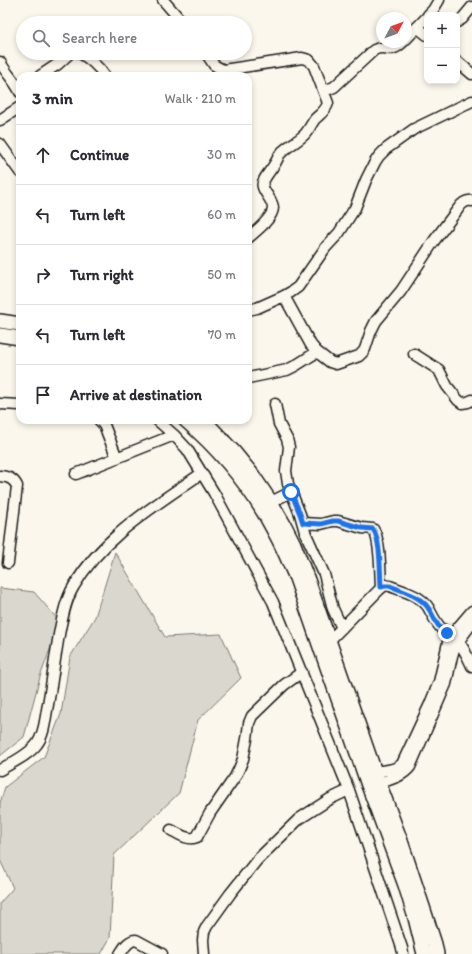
<!DOCTYPE html>
<html lang="en">
<head>
<meta charset="utf-8">
<style>
  body { margin:0; font-family:Itim,sans-serif; background:#f2f2f3; color:#2b2b33 }
  .controls { position:absolute; right:12px; top:12px; display:grid; overflow:hidden; border-radius:8px; box-shadow:0 2px 6px #0003 }
  .controls button { width:36px; height:36px; display:grid; place-items:center; padding:0; border:0; border-bottom:1px solid #e1e1e2; background:#fff; color:#2b2b33; font:20px sans-serif }
  .compass { position:absolute; left:376px; top:12px; width:36px; height:36px; border-radius:50%; background:#fff; box-shadow:0 2px 6px #0003; rotate:49deg }
  .stop { position:absolute; width:12px; height:12px; margin:-9px; border:3px solid #1a73e8; border-radius:50%; background:#fff }
  .stop.end { background:#1a73e8; border-color:#fff; box-shadow:0 1px 4px #0008 }
  .list { margin:0; padding:0; list-style:none }
  h2 { display:flex; justify-content:space-between; align-items:center; height:52px; margin:0; padding:0 16px; font-size:17px }
  h2 small { font-size:13px; font-weight:400; color:#7c7c81 }
  .list li { display:grid; grid-template-columns:26px 1fr auto; gap:12px; align-items:center; box-sizing:border-box; height:60px; padding:0 16px; border-top:1px solid #e1e1e2 }
  .list b { display:block; font-size:15px; white-space:nowrap }
  .list em { font-size:13px; font-style:normal; color:#7c7c81 }
  .icon { flex:none; width:22px; height:22px; fill:none; stroke:currentColor; stroke-width:2; stroke-linecap:round; stroke-linejoin:round }
  .map { position:relative; flex:none; width:472px; height:954px; overflow:hidden }
  .search { position:absolute; background:#fff; box-shadow:0 2px 6px #0003; left:16px; top:16px; width:236px; height:44px; display:flex; align-items:center; gap:10px; box-sizing:border-box; padding:0 14px; border-radius:22px; color:#7c7c81; font-size:15px }
  .panel { position:absolute; background:#fff; box-shadow:0 2px 6px #0003; left:16px; top:72px; width:236px; height:352px; border-radius:12px }
  .map>svg:first-child { display:block }
  .green { fill:#dad7ce; stroke:#7b7a75 }
  .lines { fill:none; stroke-linecap:round; stroke-linejoin:round }
  .minor-casing { stroke:#1c1c1c; stroke-width:13 }
  .major-casing { stroke:#1c1c1c; stroke-width:16 }
  .minor { stroke:#fbf7ec; stroke-width:10 }
  .major { stroke:#fbf7ec; stroke-width:13 }
  .route { stroke:#1a73e8; stroke-width:5 }
</style>
</head>
<body>
<div class="map">
<svg width="472" height="954" viewBox="0 0 472 954">
  <rect width="100%" height="100%" fill="#fbf7ec"/>
  <filter id="ink" filterUnits="userSpaceOnUse"><feTurbulence type="fractalNoise" baseFrequency=".025" numOctaves="2"/><feDisplacementMap in="SourceGraphic" scale="8" xChannelSelector="R" yChannelSelector="G"/><feConvolveMatrix kernelMatrix="1 2 1 2 8 2 1 2 1" color-interpolation-filters="sRGB"/></filter>
  <g filter="url(#ink)">
    <path class="green" d="M115 552 165 637 221 634 241 678 198 720 179 793 114 855 110 938 101 954H0V903L13 888 0 860V803L5 787 44 757 61 714 70 657 95 617Z
      M0 588 34 592 60 622 40 677 24 737 0 756Z"/>
    <g class="lines">
      <defs>
        <path id="minor" d="M163 0 183 23
          M428 15 433 10 439 0
          M457 22 462 19 472 7
          M417 27 427 35
          M406 39 427 17
          M80 53C90 59 98 66 105 76
          M206 53 214 65 223 70 302 58 309 60 314 66 328 103C326 111 320 114 315 119 311 124 309 130 304 135 297 142 287 146 280 154 278 157 277 161 274 165 271 170 267 174 264 180 258 189 273 198 273 208 273 218 255 232 248 238
          M457 61 472 74
          M0 62C6 73 15 81 20 92
          M40 76 58 64 70 53
          M324 91 334 87 374 50C386 43 389 56 403 42
          M0 120 20 107
          M0 144 20 172
          M284 296 311 345 317 352
          M248 310 257 308 284 296 291 292 298 287 326 247 339 233 355 208 366 180 375 162 379 156 386 149 414 129 472 101
          M414 354 439 370 447 386 458 400 462 403 468 402 472 400
          M248 378 287 370 295 366 317 352 330 362 336 364 359 356 363 352 365 349 371 331 376 321 401 291 434 241 458 209C461 204 466 200 472 201
          M0 404 20 405
          M275 404 279 424 287 439 289 447 286 471 288 484 300 514 305 532 324 574 333 609 342 628
          M99 420 104 425 117 458
          M157 420 174 435 187 449 214 493 273 602 349 790 402 948 403 954
          M76 474 174 435
          M0 476C8 477 13 478 17 486L8 563
          M271 502 291 492
          M303 523 321 524 333 521H338L362 528 373 529C381 540 380 573 381 587
          M329 641 379 590 385 585 390 586C402 591 420 595 428 607 432 614 435 622 441 628 446 634 453 635 458 641 464 648 468 658 472 666
          M0 770C11 763 29 755 37 744 44 735 45 721 47 710 52 683 55 656 60 629 63 615 66 599 74 586 103 536 155 506 202 473
          M375 772C384 770 395 771 402 764L430 704 439 682 449 638 472 611
          M379 783C391 779 402 777 410 767L446 684 452 656 455 646 472 623
          M171 830C179 834 188 841 197 837L210 813 235 777 239 769 243 759 247 739 249 723 252 716 284 685 302 672
          M120 954C124 948 128 940 136 940L162 954
          M204 954 203 940 204 932 207 926 230 894 257 860 299 819 330 799 349 790"/>
        <path id="major" d="M0 321 20 324
          M0 335 20 338
          M185 420C222 452 253 490 275 533 283 547 289 563 296 578L368 785 405 885 415 918 424 954
          M204 420 235 453 252 474 271 502 285 526 294 544 308 580 375 772 401 841 423 907 435 944 437 954"/>
      </defs>
      <use href="#minor" class="minor-casing"/>
      <use href="#major" class="major-casing"/>
      <use href="#minor" class="minor"/>
      <use href="#major" class="major"/>
    </g>
  </g>
  <g class="lines" filter="url(#ink)">
    <path class="route" d="M291 492 300 514 303 523 321 524 333 521H338L362 528 373 529C381 540 380 573 381 587L385 586H390C402 591 417 595 426 605 434 614 435 627 447 633"/>
  </g>
</svg>
<div class="controls">
<button>+</button>
<button>−</button>
</div>
<svg class="compass" viewBox="-18 -18 36 36"><path d="M0-13l5 13h-10z" fill="#e53935"/><path d="M0 13l5-13h-10z" fill="#7c7c81"/></svg>
<div class="stop" style="left:291px;top:492px"></div>
<div class="stop end" style="left:447px;top:633px"></div>
<div class="search"><svg class="icon" aria-label="search" viewBox="0 0 24 24"><circle cx="10" cy="10" r="6"/><path d="M15 15l6 6"/></svg>Search here</div>
<section class="panel">
<h2>3 min<small>Walk · 210 m</small></h2>
<ul class="list">
<li><svg class="icon" aria-label="ahead" viewBox="0 0 24 24"><path d="M12 20V5M6 11l6-6 6 6"/></svg><div><b>Continue</b></div><em>30 m</em></li>
<li><svg class="icon" aria-label="left" viewBox="0 0 24 24"><path d="M17 20v-9H6M10 6l-5 5 5 5"/></svg><div><b>Turn left</b></div><em>60 m</em></li>
<li><svg class="icon" aria-label="right" viewBox="0 0 24 24"><path d="M7 20v-9h11M14 6l5 5-5 5"/></svg><div><b>Turn right</b></div><em>50 m</em></li>
<li><svg class="icon" aria-label="left" viewBox="0 0 24 24"><path d="M17 20v-9H6M10 6l-5 5 5 5"/></svg><div><b>Turn left</b></div><em>70 m</em></li>
<li><svg class="icon" aria-label="arrive" viewBox="0 0 24 24"><path d="M6 21V4h12l-3 4 3 4H6"/></svg><div><b>Arrive at destination</b></div></li>
</ul>
</section>
</div>
</body>
</html>
